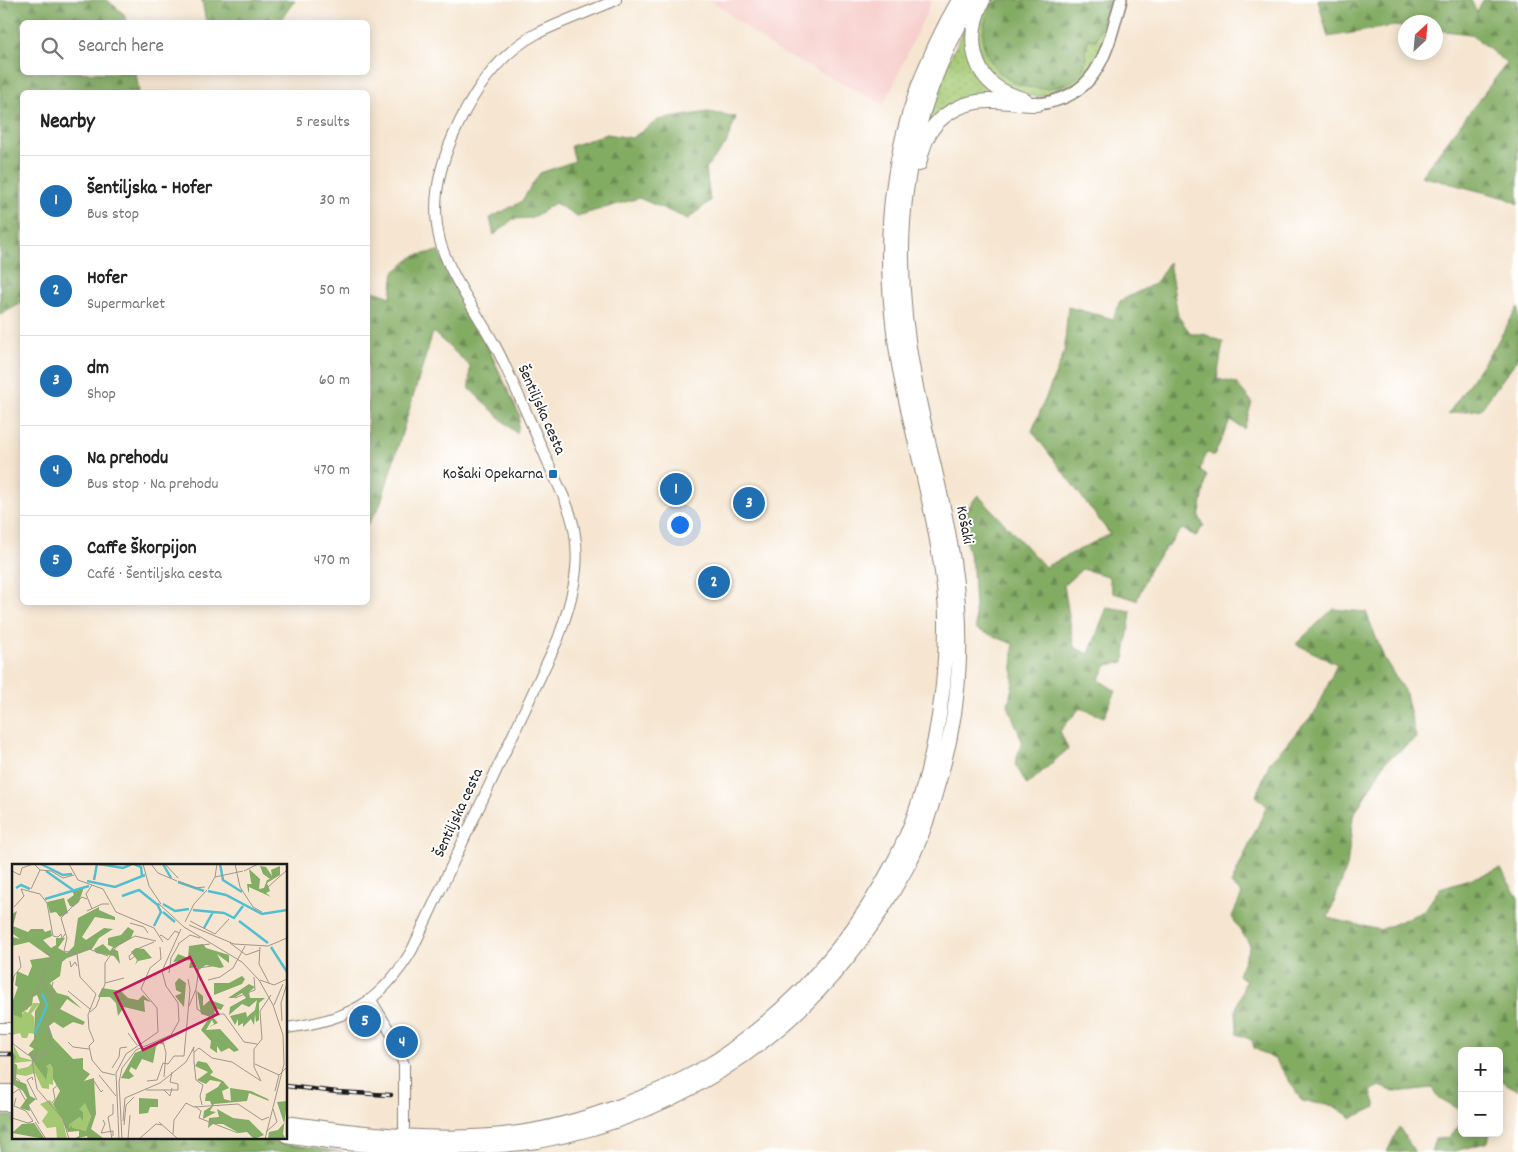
<!DOCTYPE html>
<html lang="en">
<head>
<meta charset="utf-8">
<style>
  body { margin:0; font-family:Dekko,sans-serif; background:#f2f2f2; color:#222 }
  .controls { position:absolute; right:15px; bottom:15px; display:grid; overflow:hidden; border-radius:8px; box-shadow:0 2px 12px #0003 }
  .controls button { width:45px; height:45px; display:grid; place-items:center; padding:0; border:0; border-bottom:1px solid #e0e0e0; background:#fff; color:#222; font:25px sans-serif }
  .compass { position:absolute; left:1398px; top:15px; width:45px; height:45px; border-radius:50%; background:#fff; box-shadow:0 2px 12px #0003; rotate:26deg }
  .you { position:absolute; left:679px; top:524px; width:18px; height:18px; margin:-12px; border:4px solid #fff; border-radius:50%; background:#1a73e8; box-shadow:0 0 0 8px #1a73e833 }
  .badge { display:grid; place-items:center; width:32px; height:32px; border-radius:50%; background:#1f6fb2; color:#fff; font-size:16px; font-weight:700 }
  .pin { position:absolute; translate:-50% -50%; border:2px solid #fff; box-shadow:0 1px 5px #0006 }
  .list { margin:0; padding:0; list-style:none }
  h2 { display:flex; justify-content:space-between; align-items:center; height:65px; margin:0; padding:0 20px; font-size:21px }
  h2 small { font-size:16px; font-weight:400; color:#767676 }
  .list li { display:grid; grid-template-columns:32px 1fr auto; gap:15px; align-items:center; box-sizing:border-box; height:90px; padding:0 20px; border-top:1px solid #e0e0e0 }
  .list b { display:block; font-size:19px; white-space:nowrap }
  .list p { margin:0; font-size:16px; white-space:nowrap; color:#767676 }
  .list em { font-size:16px; font-style:normal; color:#767676 }
  .icon { flex:none; width:28px; height:28px; fill:none; stroke:currentColor; stroke-width:2; stroke-linecap:round; stroke-linejoin:round }
  .map { position:relative; flex:none; width:1518px; height:1152px; overflow:hidden }
  .search { position:absolute; background:#fff; box-shadow:0 2px 12px #0003; left:20px; top:20px; width:350px; height:55px; display:flex; align-items:center; gap:12px; box-sizing:border-box; padding:0 18px; border-radius:8px; color:#767676; font-size:19px }
  .panel { position:absolute; background:#fff; box-shadow:0 2px 12px #0003; left:20px; top:90px; width:350px; height:515px; border-radius:8px }
  .map>svg:first-child { display:block }
  .built { fill:#f7d0cd }
  .grass { fill:url(#grass-dots); stroke:#607247 }
  .forest { fill:url(#forest-firs); stroke:#506440 }
  .lines { fill:none; stroke-linecap:round; stroke-linejoin:round }
  .tertiary-casing { stroke:#898176; stroke-width:12 }
  .secondary-casing { stroke:#898176; stroke-width:14 }
  .trunk-casing { stroke:#898176; stroke-width:16 }
  .tertiary { stroke:#fff; stroke-width:10 }
  .secondary { stroke:#fff; stroke-width:11 }
  .trunk { stroke:#fff; stroke-width:14 }
  .rail-casing { stroke:#1c1c1c; stroke-width:4.5 }
  .rail { stroke:#fff; stroke-width:2.5; stroke-dasharray:8; stroke-linecap:butt }
  .poi-dot { fill:#1f6fb2; stroke:#fff; stroke-width:2 }
  .labels { text-anchor:middle; dominant-baseline:central; stroke-width:4; stroke-linejoin:round; paint-order:stroke }
  .street-label { font-size:16px; fill:#1c1c1c; stroke:#fff }
  .poi-label { font-size:16px; fill:#1c1c1c; stroke:#fff; text-anchor:end }
  .inset-river { fill:none; stroke:#53becf; stroke-width:2.5 }
  .inset-road { fill:none; stroke:#9f9589; stroke-width:1 }
  .view { fill:#c2185b; fill-opacity:0.15; stroke:#c2185b; stroke-width:2.5 }
  .inset-edge { fill:none; stroke:#1c1c1c; stroke-width:2.5 }
</style>
</head>
<body>
<div class="map">
<svg width="1518" height="1152" viewBox="0 0 1518 1152">
  <defs>
    <pattern id="grass-dots" width="8" height="8" patternUnits="userSpaceOnUse" patternTransform="scale(1.25)"><rect width="8" height="8" fill="#a4c872"/><path d="M2 2h.1M6 6h.1" fill="none" stroke="#8dab62" stroke-width="1.8" stroke-linecap="round"/></pattern>
    <pattern id="forest-firs" width="22" height="20" patternUnits="userSpaceOnUse" patternTransform="scale(1.25)"><rect width="22" height="20" fill="#83ac64"/><path d="M5 1l3.5 6h-7zM16 11l3.5 6h-7z" fill="#6a8b52"/></pattern>
  </defs>
  <rect width="100%" height="100%" fill="#fff"/>
  <filter id="ink" filterUnits="userSpaceOnUse"><feTurbulence type="fractalNoise" baseFrequency=".02" numOctaves="2"/><feDisplacementMap in="SourceGraphic" scale="10" xChannelSelector="R" yChannelSelector="G"/><feConvolveMatrix kernelMatrix="1 2 1 2 8 2 1 2 1" color-interpolation-filters="sRGB"/></filter>
  <filter id="wash" filterUnits="userSpaceOnUse"><feTurbulence type="fractalNoise" baseFrequency=".0096" numOctaves="4" result="noise"/><feDisplacementMap in="SourceGraphic" scale="20" xChannelSelector="R" yChannelSelector="G"/><feGaussianBlur stdDeviation="1.12" result="paint"/><feColorMatrix in="noise" values="0 0 0 0 0 0 0 0 0 0 0 0 0 0 0 0 0 1.4 0 .05"/><feComposite in="paint" operator="in"/></filter>
  <g filter="url(#wash)">
    <rect width="100%" height="100%" fill="#f6e6d1"/>
    <path class="built" d="M711 0H932L884 105 776 50Z"/>
    <path class="grass" d="M986 0H999L998 3 986 16 984 47 1083 70 1088 39 1096 40 1109 0H1115C1108 24 1105 52 1089 72 1057 113 989 100 979 48 978 44 976 38 976 33 976 23 983 10 986 0Z
      M970 17 969 46 1012 98H983L924 131 944 72Z"/>
    <path class="forest" d="M0 0H107L124 14 126 22H22V72L136 73 139 92H22V303L0 315Z
      M202 0H295L279 22H206Z
      M999 0H1109L1096 40 1088 39C1086 48 1086 61 1083 70 1080 76 1072 81 1065 84 1034 96 995 83 985 48 980 35 986 16 991 4L998 3Z
      M1318 0H1471L1477 13 1483 0H1518V204L1506 198 1421 176 1507 63 1470 34 1436 30V22H1406L1405 27 1394 26 1328 37Z
      M708 112 736 117 726 144 706 168 710 201 688 219 639 198 577 216 555 203 532 218 513 219 494 235 490 218 521 202 540 173 575 161 571 146 607 134 632 138 658 120Z
      M438 251 486 343 520 416 517 434 469 388 470 366 433 332 380 505 368 524V289L391 297 394 272 414 256Z
      M1169 262 1178 316 1191 334H1204L1223 342 1217 379 1236 383 1252 402 1244 429 1230 420 1214 456 1207 452 1200 470 1207 476 1199 517 1204 525 1196 536 1182 529 1151 566 1137 600 1113 593 1108 576 1082 569 1064 585 1074 647 1089 654 1107 607 1131 611 1124 662 1107 665 1099 680 1116 691 1104 717 1080 708 1060 731 1068 749 1027 785 1015 764 1022 741 1008 705 1013 682V644L976 629 973 570 960 517 978 495 1045 567 1110 534 1032 431 1064 353 1068 307 1113 319 1120 301 1156 283Z
      M1518 307V358L1481 409 1448 414 1495 346Z
      M1333 609 1366 612 1384 658 1406 694 1416 738 1385 762 1353 816 1347 867 1328 918 1380 930 1424 911 1440 888 1501 869 1518 898V1090L1499 1080V1051H1462V1111L1438 1097 1432 1088 1394 1092 1380 1086 1371 1091 1376 1107 1352 1118 1334 1106 1302 1101 1276 1060 1254 1048 1252 1040 1237 1034 1236 1009 1246 980 1238 975 1250 945 1232 917 1242 894 1231 884 1267 806 1256 796 1270 762 1317 710 1337 664 1296 644Z
      M0 1116H14V1138H245L343 1152H0Z
      M1462 1122V1133H1490L1488 1142 1452 1152H1431L1435 1139 1449 1138Z
      M1399 1127 1414 1151V1152H1387Z"/>
  </g>
  <g filter="url(#ink)">
    <g class="lines">
      <defs>
        <path id="tertiary" d="M371 1000 395 1040 404 1065V1127
          M0 1028H14
          M286 1028C347 1020 380 1004 412 950L558 639C570 606 581 570 575 535 572 511 560 489 550 467 538 439 526 411 513 383 506 369 501 355 493 342 476 311 449 274 440 241 431 206 439 168 453 136 470 97 497 55 536 34 562 21 589 12 616 0"/>
        <path id="secondary" d="M1037 104C1099 98 1107 50 1121 0"/>
        <path id="trunk" d="M983 0C968 29 968 69 999 89 1007 94 1016 97 1025 100
          M919 164C921 155 923 146 927 138 937 114 966 100 991 101 1006 101 1022 104 1037 104
          M0 1092H14
          M0 1104H14
          M286 1123C362 1134 443 1144 519 1133 554 1128 587 1118 620 1106 652 1094 685 1080 714 1062 726 1055 736 1046 747 1038 809 990 859 930 895 860 931 791 947 696 946 618 946 594 942 570 938 546 929 491 913 436 902 381 875 243 888 123 959 0
          M286 1135C368 1148 456 1152 538 1141 690 1113 815 1025 893 891 898 882 904 873 909 863 921 839 930 812 937 787 950 745 958 702 959 658 960 626 958 593 953 561 944 499 926 439 914 377 888 242 902 120 973 0"/>
      </defs>
      <use href="#tertiary" class="tertiary-casing"/>
      <use href="#secondary" class="secondary-casing"/>
      <use href="#trunk" class="trunk-casing"/>
      <use href="#tertiary" class="tertiary"/>
      <use href="#secondary" class="secondary"/>
      <use href="#trunk" class="trunk"/>
      <defs>
        <path id="rail" d="M0 1054H14
          M286 1086 337 1092 391 1095"/>
      </defs>
      <use href="#rail" class="rail-casing"/>
      <use href="#rail" class="rail"/>
    </g>
  </g>
  <rect class="poi-dot" x="548" y="469" width="10" height="10" rx="2.5"/>
  <g class="labels">
    <g class="street-label">
      <text transform="translate(541 410) rotate(66)">Šentiljska cesta</text>
      <text transform="translate(964 525) rotate(79)">Košaki</text>
      <text transform="translate(459 813) rotate(-65)">Šentiljska cesta</text>
    </g>
    <g class="poi-label">
      <text x="543" y="474">Košaki Opekarna</text>
    </g>
  </g>
  <g transform="translate(12 864)">
    <rect width="275" height="275" fill="#f6e6d1"/>
    <path d="M21 139H28L19 150 22 153 23 170 17 169 15 174H10L8 169 0 171V143L9 151 13 147 16 149ZM2 182 8 193 23 197 33 215 36 205 33 202 38 200 41 204V221L37 220V225L30 224 23 209 14 212 3 210 5 202 6 205 16 203 20 199V197L2 199ZM73 238 79 251 75 267 57 265V261L62 257 68 253 71 255V248L66 245Z" fill="#a4c872"/>
    <path d="M248 2 254 3 260 12 259 6 268 2V11L255 19 258 27 254 29 259 33 237 23V29L236 27 235 20H240L239 18 237 5 248 15 247 25 252 24 255 16 258 15 251 10ZM72 23 67 38 61 43 58 42 55 36 62 31 60 27ZM52 34 56 49 48 53 44 48 38 49 35 38ZM87 43V46L103 53V56L83 53 70 73 74 76 92 64 101 65 87 74 80 85 55 94 50 98 48 112 38 119 45 129 56 132 70 145 55 135 48 145 73 158 71 161 61 158 51 164 42 158 37 162 41 174 61 195 71 194V205L78 210 72 217 82 214 84 250 79 265 91 274 97 275H76L75 272 62 275 67 272V267L56 268 41 240 48 227 41 215V204L38 200 34 202 36 205 34 216 16 190 22 185 17 182 22 175 23 147 28 139 25 131 21 133 20 141 10 149V154L2 151 0 139 6 123 3 121 5 107 16 112 20 102 18 96 38 93 17 78 0 82V73L8 75 0 69V50L5 47 1 62 16 68 19 65H31L33 68 39 66 40 72 31 76 39 84 44 81V74H53L46 84 55 89 62 82 66 54ZM73 239 79 252 74 267 60 264 59 260 58 265 57 261 62 257 68 253 71 257V248L67 245ZM116 63 122 67 119 74 101 85 106 87 108 100 102 92 84 89 82 85 91 80 98 87 101 83 96 81V74L109 71ZM191 80 194 84 217 91V99L205 90 212 103 208 104 194 101 185 107V103L177 104 179 96 161 98 166 90 176 94 177 82ZM124 84 132 85 140 94 126 97 123 101 125 96 119 88ZM230 112 233 115 230 120 202 131V119H217ZM167 114 174 119 172 143 163 132 170 129 164 126 163 119ZM237 120 243 123 237 128 238 134H253L247 139V156L244 158 243 150 242 161 239 155 231 163V159L226 162V155L223 161 218 152 234 148 235 153 243 146 245 136 237 143 230 140 217 151 218 143 234 134 230 129 222 134H216ZM90 124 109 127 116 134 126 136 131 131 139 138 132 136 133 148 112 143 106 152 104 139 98 133H86ZM185 127 191 132V142L198 136 212 141 209 146 203 144 202 154 189 150ZM199 151 206 159 197 163 202 160 200 156 194 166 208 165 227 186 222 188 217 184 209 188 205 182V189L198 184 199 177 189 166ZM150 177 152 181 147 179 144 183 141 199 130 195 124 206 119 203 117 207 122 212 117 215 109 214 123 189ZM0 187 4 193 2 199 5 201 4 216 14 220 18 232 24 235 17 241 18 247 8 244 15 234 11 227 0 220ZM186 197 195 199 201 208 198 211 211 217 217 224 210 227 212 235 219 237 218 224 239 227 256 235 257 237 237 229 235 237 202 240 198 247 204 248 191 255 192 247 200 242 198 237H193L194 230 206 223 209 218 198 216 194 220 185 216 196 208 183 202ZM127 234 146 235V243H138L136 249 127 250ZM275 237 271 270 274 275H256L257 268 266 266 272 259 265 238ZM205 245 221 254 237 256 252 271 242 275 235 268 227 269 211 260H201L196 264 197 254 207 253ZM22 259 33 275 0 269 10 260Z" fill="#83ac64" fill-rule="evenodd"/>
    <path d="M38 236 51 256 55 275H45L44 263 35 264 30 257 36 248 28 240Z" fill="#a4c872"/>
    <path class="inset-river" d="M29 0 51 11 60 10M87 0 111 4 120 0M122 0 129 3 130 12M151 0 159 14M208 0 211 16 230 28M34 7 61 26M82 16 85 0M75 17 103 23 133 11M166 18 192 27M4 24 9 21 18 25M196 27 214 31 250 50 275 46M110 32 127 26 147 42M33 35 77 22M151 40 163 47 177 45M181 46 212 49 222 54 231 42M151 48 163 58M227 57 256 79M142 62 149 48 146 42M192 64 201 48M259 83 275 108M23 169 35 141 30 129"/>
    <path class="inset-road" d="M22 0 28 6 39 7 51 14 62 11M57 0 66 16 91 25 104 48 142 64 151 78M131 0 137 22 149 40M139 0 146 9 165 17M153 0 166 14M223 0 228 23 241 43 250 48M0 7 8 11 10 4 21 0M232 7 246 0M203 13 231 7M166 17 183 24 193 23M80 21 74 30 80 45M256 23 275 6M19 25 28 6M196 25 203 13 205 0M146 39 172 63 230 98 247 116 261 141 271 171 272 200 253 275M2 43 12 32 9 25 28 30 35 39 41 72 46 73 49 70 50 75 53 70M75 47 90 40H97M178 57 203 70 217 55M173 58 182 40 195 26M118 59 132 63 136 69M177 61 222 80 256 82 275 74M147 73 149 71 156 76 163 67 167 69M218 79 234 91 248 86M166 80 178 71 188 74M183 82 198 80M248 83 247 100 257 119M65 90 68 113 84 130 76 151 77 165 82 177 77 182 80 196 90 208 103 211M65 90 52 87 55 74 49 54 70 33 75 35M123 92 118 96 117 92 125 85 142 78M56 93 74 84 96 92M58 97 59 103 63 98 65 102M157 109 159 94 167 80M196 116 208 113 221 104 233 82M248 116 262 121 275 115M41 118 39 127 43 134M93 119 112 114M0 123 2 112 9 103 7 92M184 126 185 145 193 150H212L232 178 245 180M56 127 78 145M223 134 243 126 242 113M262 141 271 120M177 142 184 125 187 104 200 102M15 146V134L26 128 28 117M78 148 84 143 93 120V99L105 82 123 72 144 77M270 157 269 139 275 119M116 169 125 181M23 171 24 190M151 177 154 189 152 213M56 178 61 183 77 185M0 179 16 191H24L20 197 25 225 51 255 57 275M21 195 29 192 38 183 36 162 45 144 31 116 28 117 39 92 31 86M243 200 267 211M4 203 1 212 8 217M100 204 107 193 108 184 115 183M87 211 104 232M21 216 20 213 15 216 25 236M82 217 89 228 91 226M135 217 145 216 151 199 156 200 162 192H172L178 126 176 115M134 226H166V220L158 218 160 208M152 226 158 232 160 224M263 227 267 211 275 203M0 230 7 225 27 260M4 234 2 242 14 247 21 257M40 239 43 235 41 225 46 221M190 241 188 232 191 221 184 216 182 198V188L187 184 200 194 220 198 249 217 242 203V185L250 175 248 147 259 131M183 242 189 247 187 254 226 269M0 254 16 259 21 257M91 256 93 260 89 269 101 267V272M111 257 113 234 148 219 174 198 182 183 181 188M23 258 34 275M147 258 166 275M112 261 114 241 122 233M254 268 265 258 261 245M161 270 162 256 174 239 182 243 226 240 250 256 257 253M100 275 96 253 101 250V240M107 275 104 209 114 190 146 168 145 144 129 125 138 104 149 95 148 83M110 275 107 218 110 204 124 186 159 171 167 157 166 139 154 122 150 107 169 65M116 275 118 251M127 275 144 260 150 261"/>
    <path class="view" d="M178 93 206 150 131 186 103 129Z"/>
    <rect width="275" height="275" class="inset-edge"/>
  </g>
</svg>
<div class="controls">
<button>+</button>
<button>−</button>
</div>
<svg class="compass" viewBox="-18 -18 36 36"><path d="M0-13l5 13h-10z" fill="#e53935"/><path d="M0 13l5-13h-10z" fill="#767676"/></svg>
<div class="you"></div>
<div class="pin badge" style="left:676px;top:489px">1</div>
<div class="pin badge" style="left:714px;top:582px">2</div>
<div class="pin badge" style="left:749px;top:503px">3</div>
<div class="pin badge" style="left:402px;top:1042px">4</div>
<div class="pin badge" style="left:365px;top:1021px">5</div>
<div class="search"><svg class="icon" aria-label="search" viewBox="0 0 24 24"><circle cx="10" cy="10" r="6"/><path d="M15 15l6 6"/></svg>Search here</div>
<section class="panel">
<h2>Nearby<small>5 results</small></h2>
<ul class="list">
<li><span class="badge">1</span><div><b>Šentiljska - Hofer</b><p>Bus stop</p></div><em>30 m</em></li>
<li><span class="badge">2</span><div><b>Hofer</b><p>Supermarket</p></div><em>50 m</em></li>
<li><span class="badge">3</span><div><b>dm</b><p>Shop</p></div><em>60 m</em></li>
<li><span class="badge">4</span><div><b>Na prehodu</b><p>Bus stop · Na prehodu</p></div><em>470 m</em></li>
<li><span class="badge">5</span><div><b>Caffe Škorpijon</b><p>Café · Šentiljska cesta</p></div><em>470 m</em></li>
</ul>
</section>
</div>
</body>
</html>
